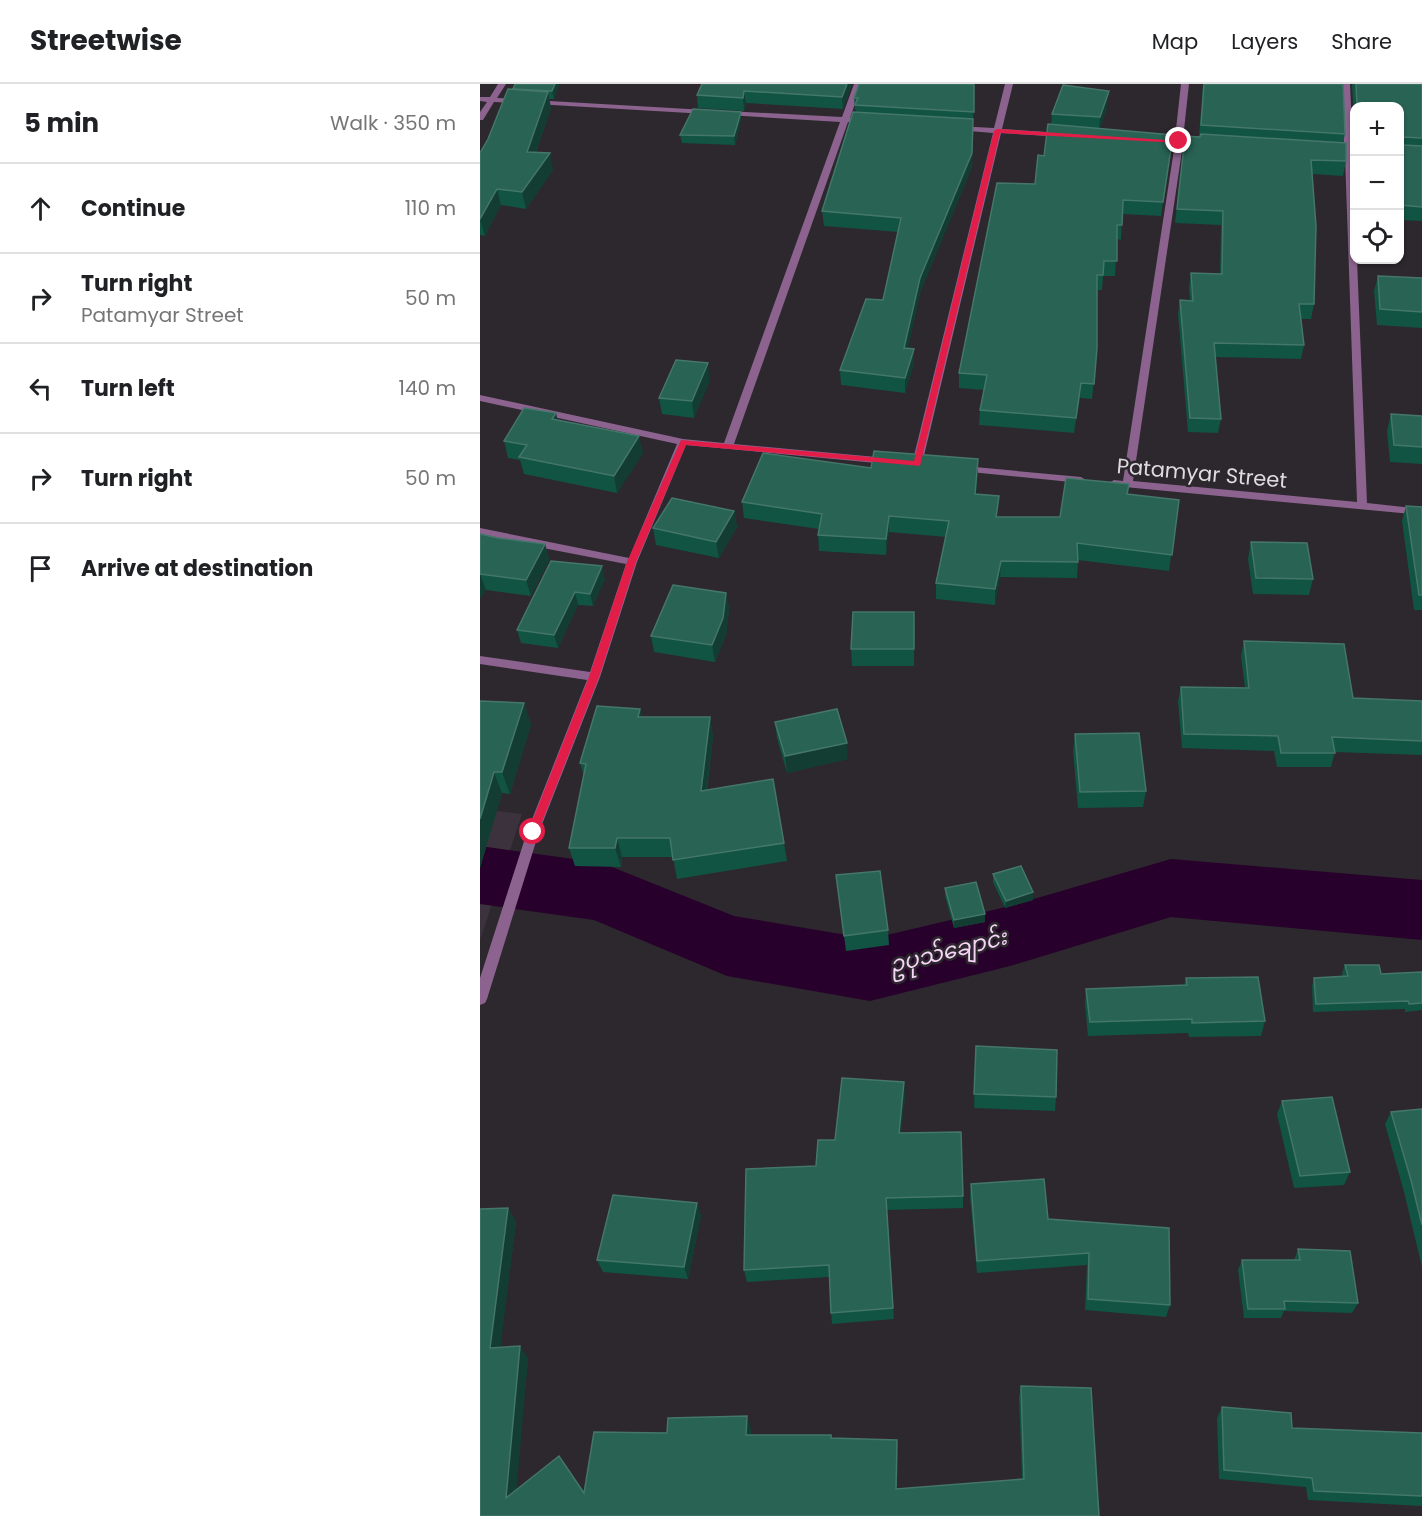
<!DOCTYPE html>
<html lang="en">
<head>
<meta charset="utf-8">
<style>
  body { margin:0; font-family:Poppins,"Noto Sans Myanmar",sans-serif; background:#f6f6f6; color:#202124 }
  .controls { position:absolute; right:18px; top:18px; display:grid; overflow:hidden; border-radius:12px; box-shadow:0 2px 4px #0004 }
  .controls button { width:54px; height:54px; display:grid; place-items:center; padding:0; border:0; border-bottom:2px solid #e0e0e0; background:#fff; color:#202124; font:30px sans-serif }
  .stop { position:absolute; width:18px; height:18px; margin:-14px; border:4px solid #e11d48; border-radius:50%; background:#fff }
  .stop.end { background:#e11d48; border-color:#fff; box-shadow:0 2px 6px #0008 }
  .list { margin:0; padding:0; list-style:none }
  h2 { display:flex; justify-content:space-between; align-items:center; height:78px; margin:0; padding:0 24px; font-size:26px }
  h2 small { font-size:20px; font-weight:400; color:#757577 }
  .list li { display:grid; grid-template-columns:39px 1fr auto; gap:18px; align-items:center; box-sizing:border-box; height:90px; padding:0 24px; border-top:2px solid #e0e0e0 }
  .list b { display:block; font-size:22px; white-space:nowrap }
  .list p { margin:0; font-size:20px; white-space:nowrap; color:#757577 }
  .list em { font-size:20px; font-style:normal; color:#757577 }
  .icon { flex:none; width:33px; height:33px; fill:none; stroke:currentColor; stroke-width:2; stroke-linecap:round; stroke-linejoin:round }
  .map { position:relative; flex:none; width:942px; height:1432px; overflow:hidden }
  header { display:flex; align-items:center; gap:36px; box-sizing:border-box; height:84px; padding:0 30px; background:#fff; border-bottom:2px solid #e0e0e0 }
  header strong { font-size:28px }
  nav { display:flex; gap:33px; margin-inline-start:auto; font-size:21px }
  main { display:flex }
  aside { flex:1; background:#fff }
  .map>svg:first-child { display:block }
  .built { fill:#3c323d }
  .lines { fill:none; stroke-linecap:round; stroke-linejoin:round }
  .river { fill:#27002b; fill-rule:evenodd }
  .street { fill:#8b638e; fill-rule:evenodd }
  .wall { fill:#115443 }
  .shaded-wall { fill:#133c33 }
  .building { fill:#286354; stroke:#44766a; stroke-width:1.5 }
  .route { fill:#e11d48 }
  .labels { text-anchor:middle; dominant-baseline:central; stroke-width:5; stroke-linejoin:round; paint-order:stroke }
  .street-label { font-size:21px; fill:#dfdbe0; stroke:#2d272e }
  .water-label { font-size:22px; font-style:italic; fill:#f7d5f9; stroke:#2d272e }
</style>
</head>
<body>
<header>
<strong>Streetwise</strong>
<nav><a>Map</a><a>Layers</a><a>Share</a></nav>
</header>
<main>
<aside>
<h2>5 min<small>Walk · 350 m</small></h2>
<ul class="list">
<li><svg class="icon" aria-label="ahead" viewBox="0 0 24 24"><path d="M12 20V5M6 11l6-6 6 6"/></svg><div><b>Continue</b></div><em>110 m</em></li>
<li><svg class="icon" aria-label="right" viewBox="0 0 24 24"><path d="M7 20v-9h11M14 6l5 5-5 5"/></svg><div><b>Turn right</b><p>Patamyar Street</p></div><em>50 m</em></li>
<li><svg class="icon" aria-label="left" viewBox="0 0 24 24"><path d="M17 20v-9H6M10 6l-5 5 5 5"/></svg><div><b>Turn left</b></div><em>140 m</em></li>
<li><svg class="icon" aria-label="right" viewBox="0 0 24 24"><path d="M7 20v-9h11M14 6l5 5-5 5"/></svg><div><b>Turn right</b></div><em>50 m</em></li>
<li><svg class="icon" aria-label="arrive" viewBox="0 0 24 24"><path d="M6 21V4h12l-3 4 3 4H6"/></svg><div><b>Arrive at destination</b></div></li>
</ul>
</aside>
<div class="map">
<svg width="942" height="1432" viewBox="0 0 942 1432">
  <rect width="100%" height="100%" fill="#2d272e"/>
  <path class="built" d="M0 725 42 730 0 856Z"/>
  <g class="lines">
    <path class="river" d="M0 762 122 779 254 832 390 855 530 822 691 775 942 796V856L691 833 530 882 390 917 247 892 114 836 0 820Z"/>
    <path class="street" d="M18 0H26L17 14 38 15 42 17 38 19 14 18 3 36H0V28L7 18 0 17V13H10Z
      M374 0H382L370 34 385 35 389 37 385 39 368 38 254 360 407 374 412 377 407 380 206 361 157 478 120 593 59 748 7 915 5 919 0 921V894L47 748 107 596 0 580V572L110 588 146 480 0 452V444L149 474 197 360 0 317V311L203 355 244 359 360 38 247 31 243 29 247 27 362 33Z
      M525 0H533L522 45 583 49 587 51 583 53 521 49 442 380 437 383 432 380 513 49 477 46 473 44 477 42 514 44Z
      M701 0H709L703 55 720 56 724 58 720 60H703L653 397 877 418 865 71 852 69 848 67 852 65 864 66 862 0H870L873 66 874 67V71H873L874 176H877L887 419 942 425V431L634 402 629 399 634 396 643 397 695 59 678 58 674 56 678 54H695Z
      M52 16 226 26 230 28 226 30 55 20 51 18Z
      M484 382 601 393 606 396 601 399 480 387 479 385Z"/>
  </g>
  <path class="wall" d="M35 0H79L74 15H69L71 24 56 68 73 86 46 125 21 121 5 152 0 151V69L34 6Z
    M222 0H372L363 25 266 19 264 27 218 24 217 11Z
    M494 0 492 83 440 209 428 264 434 280 425 309 361 301 360 286 403 216 418 148 344 142 342 127 376 28V26H375L374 14Z
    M723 0H863L865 50 863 59 866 77 863 92 832 90 834 220 831 235H821L824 261 821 275 735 273 741 335 738 349 708 348 698 230 700 216H710L709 204 711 189 740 190 741 141 695 139 705 52 719 53Z
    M872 0H942V137L920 136V22H874V38Z
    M627 23 620 45 693 51 681 132 642 130 641 156 637 155 635 192H623L622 206H617V264L612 315 600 314 594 349 499 341 500 326 504 306 479 304V289L555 100 564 72 571 41 572 30Z
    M261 36 255 61 202 59 200 51Z
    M898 192 942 194V244L897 241 894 207Z
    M230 296 214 334 182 330 179 314Z
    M911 330 942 332V380L910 378 907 347Z
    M77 336 163 369 137 409 44 390 40 376 28 374 24 357Z
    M498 375 496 410 518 428 517 433H580L649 400 648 410 699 416 689 487 598 476 597 494 520 493 515 521 456 515V499L466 453 409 448 406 471 339 467 338 451 339 445 264 434 262 418 391 384Z
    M926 422 942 423V526H934L922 437Z
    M254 427 257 443 239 474 176 461 173 444Z
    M0 450 18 454 65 460 69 476 51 512 6 506 0 514Z
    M771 458 833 495 829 511 773 510 768 475Z
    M71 477 125 495 113 522 98 521 78 564 41 559 37 546Z
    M246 509 249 525 246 551 235 578 174 568 171 552Z
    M434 528V582H372L371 565Z
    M764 557 873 614 942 617V671L855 668 851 683H797L794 667 702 664 698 617 701 603 765 604 761 572Z
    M0 617 44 619 51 641 30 710 22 709 0 784Z
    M160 625 162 633H230L233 652 227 706 304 759 307 777 197 795 193 773H142L141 783 95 782 89 764 104 692 100 679Z
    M295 638 368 675 307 689 297 654Z
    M595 650 666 707 663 723 598 724 593 667Z
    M513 790 553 808V816L525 824 513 798Z
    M465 804 505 830V838L474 844 465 812Z
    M358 807 408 846 409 861 366 867Z
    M865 881 901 890 942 888V926L925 928V925L833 928 832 902 834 894 863 893 862 889Z
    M706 894 785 937 781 952 709 953 708 949 608 952 605 920 606 905 704 901Z
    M496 962 576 1013 575 1027 494 1024Z
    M425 1011 421 1049 483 1112V1124L407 1126 414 1235 352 1240 351 1229 349 1193 267 1198 264 1186 336 1082 355 1056Z
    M802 1017 870 1088 864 1101 814 1104 797 1030Z
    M942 1025V1183L924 1108 905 1040 911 1028Z
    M491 1100 568 1135 690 1221 686 1233 605 1226 607 1181 497 1189 490 1113Z
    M217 1119 221 1132 208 1195 123 1188 117 1176Z
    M28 1124 36 1138 20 1263 48 1274 36 1405 104 1409 187 1349 271 1344V1351H351L352 1354 417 1356 418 1367 417 1405 542 1395 539 1313 541 1302 619 1432H0Z
    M818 1165 878 1219 872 1229 804 1227 801 1234H764L758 1186 762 1176H814Z
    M742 1323 812 1344 942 1349V1422L828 1416 826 1403 739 1395 737 1334Z"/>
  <path class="shaded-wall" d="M75 0H79L74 15 72 7Z
    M367 0H372L363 25 362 13Z
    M264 7 266 19 264 27 263 14Z
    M629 7 627 23 619 49 620 33Z
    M68 8 71 24 50 84 47 68Z
    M261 28V36L255 61 254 52Z
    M493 35 492 83 440 209 425 279 424 264 440 194Z
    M70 69 73 86 46 125 42 108Z
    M17 105 21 121 5 152 0 135Z
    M434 265V280L425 309V294Z
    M228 279 230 296 214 334 212 317Z
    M601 299 600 314 594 349 596 334Z
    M76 329 80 346 72 335Z
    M159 352 163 369 137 409 134 392Z
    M498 375V392L495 427V410Z
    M519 412 518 428 515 449 516 433Z
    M254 427 257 443 239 474 236 458Z
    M409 432V448L406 471V455Z
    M65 460 69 476 51 512 46 496Z
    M521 477 520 493 515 521V505Z
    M122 482 125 495 113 522 110 510Z
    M0 490 6 506 0 514Z
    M95 508 98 521 78 564 74 551Z
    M246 509 249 525 246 551 235 578 232 561Z
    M434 528 435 544 434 582Z
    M44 619 51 641 30 710 22 688Z
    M160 625 165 644 158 633Z
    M230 633 233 652 224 725 221 707Z
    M367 659 368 675 307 689 305 672Z
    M14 688 22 709 0 784V735Z
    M137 754 142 773 141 783 135 764Z
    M553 808V816L525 824 526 817Z
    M505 830V838L474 844V836Z
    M424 998 425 1011 420 1062 419 1049Z
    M217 1119 221 1132 208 1195 204 1183Z
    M28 1124 36 1138 19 1276 10 1264Z
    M40 1262 48 1274 35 1424 26 1414Z
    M267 1332 271 1344 270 1362 266 1351Z
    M417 1356 418 1367 417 1415 416 1405Z"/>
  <path class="building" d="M35 0H75L72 7 33 5Z
    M222 0H367L362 13 264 7 263 14 217 11Z
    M379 0H494V28L375 21 378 14H374Z
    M724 0H863L865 50 721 41Z
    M876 0H942V54L923 53 921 55 922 61 942 62V123L920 121V22H877Z
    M583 1 629 7 620 33 572 30Z
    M28 5 68 8 47 68 70 69 42 108 17 105 0 135V69L8 55Z
    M213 25 261 28 254 52 200 51Z
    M373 28 493 35 492 69 440 194 424 264 434 265 425 294 360 286 386 215 403 216 421 134 342 127Z
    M568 40 693 51 683 118 643 116 642 141H637V177H624L623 191H617V264L614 300 601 299 596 334 500 326 507 291 479 289 517 99 555 100 558 71 564 72Z
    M721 50 866 59V77L831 76 836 142 834 220H819L824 261 734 259 741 335 710 334 700 216 713 217 711 189 742 190 743 127 697 125 705 52 720 53Z
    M898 192 942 194V228L900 225Z
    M196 276 228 279 212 317 179 314Z
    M44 324 76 329 72 335 159 352 134 392 39 373 47 361 24 357Z
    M911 330 942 332V363L914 361Z
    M394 367 498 375 495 410 519 412 516 433H580L586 394 649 400 647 410 699 416 692 471 597 459 598 478 521 477 515 505 456 499 469 437 409 432 406 455 338 451 342 430 262 418 283 369 391 384Z
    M192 414 254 427 236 458 173 444Z
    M926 422 942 423V511H939Z
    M0 450 18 454 65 460 46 496 0 490Z
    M771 458 827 459 833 495 776 494Z
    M71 477 122 482 110 510 95 508 74 551 37 546Z
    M193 501 246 509 243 534 232 561 171 552Z
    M373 528H434V565H371Z
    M764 557 864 560 873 614 942 617V657L852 653 855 669H801L798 652 704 650 701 603 769 604Z
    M0 617 44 619 22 688H14L0 735Z
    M117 622 160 625 158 633H230L221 707 293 695 304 759 193 776 190 754H137L135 764H89L106 680 100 679Z
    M357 625 367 659 305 672 295 638Z
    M659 649 666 707 600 708 595 650Z
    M541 782 553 808 526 817 513 790Z
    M400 787 408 846 364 852 356 791Z
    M496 798 505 830 474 836 465 804Z
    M865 881H899L901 890 942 888V919L929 920 928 917 836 920 834 894 868 892Z
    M778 893 785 937 712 939V935L610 938 606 905 707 901 706 894Z
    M496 962 577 966 576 1013 494 1010Z
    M362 994 424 998 419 1049 481 1048 483 1112 406 1114 413 1224 351 1229 349 1181 264 1186 266 1085 336 1082 338 1056H355Z
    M852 1013 870 1088 820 1092 802 1017Z
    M942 1025V1141L931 1096 911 1028Z
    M564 1095 568 1135 689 1144 690 1221 608 1215 609 1169 497 1177 491 1100Z
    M133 1111 217 1119 204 1183 117 1176Z
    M28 1124 10 1264 40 1262 26 1414 79 1372 104 1409 114 1348 187 1349 188 1334 267 1332 266 1351H351V1354L417 1356 416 1405 544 1395 541 1302 611 1304 619 1432H0V1125Z
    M818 1165 870 1167 878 1219 804 1217 805 1225H768L762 1176H820Z
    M742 1323 811 1329 812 1344 942 1349V1412L834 1407 832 1394 744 1386Z"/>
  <path class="route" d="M517 45 702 57 699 59 520 49 440 382 206 361 156 478 119 593 58 748 57 751H50L48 748 109 593 147 478 201 356 434 377 514 47Z"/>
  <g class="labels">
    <g class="street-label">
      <text transform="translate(722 389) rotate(5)">Patamyar Street</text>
    </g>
    <g class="water-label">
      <text transform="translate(468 867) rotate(-14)">ဥပုသ်ချောင်း</text>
    </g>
  </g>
</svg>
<div class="controls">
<button>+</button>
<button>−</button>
<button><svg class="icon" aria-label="locate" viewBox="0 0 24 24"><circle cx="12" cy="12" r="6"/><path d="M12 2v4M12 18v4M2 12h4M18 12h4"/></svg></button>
</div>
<div class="stop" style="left:53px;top:748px"></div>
<div class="stop end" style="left:699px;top:57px"></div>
</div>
</main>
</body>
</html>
